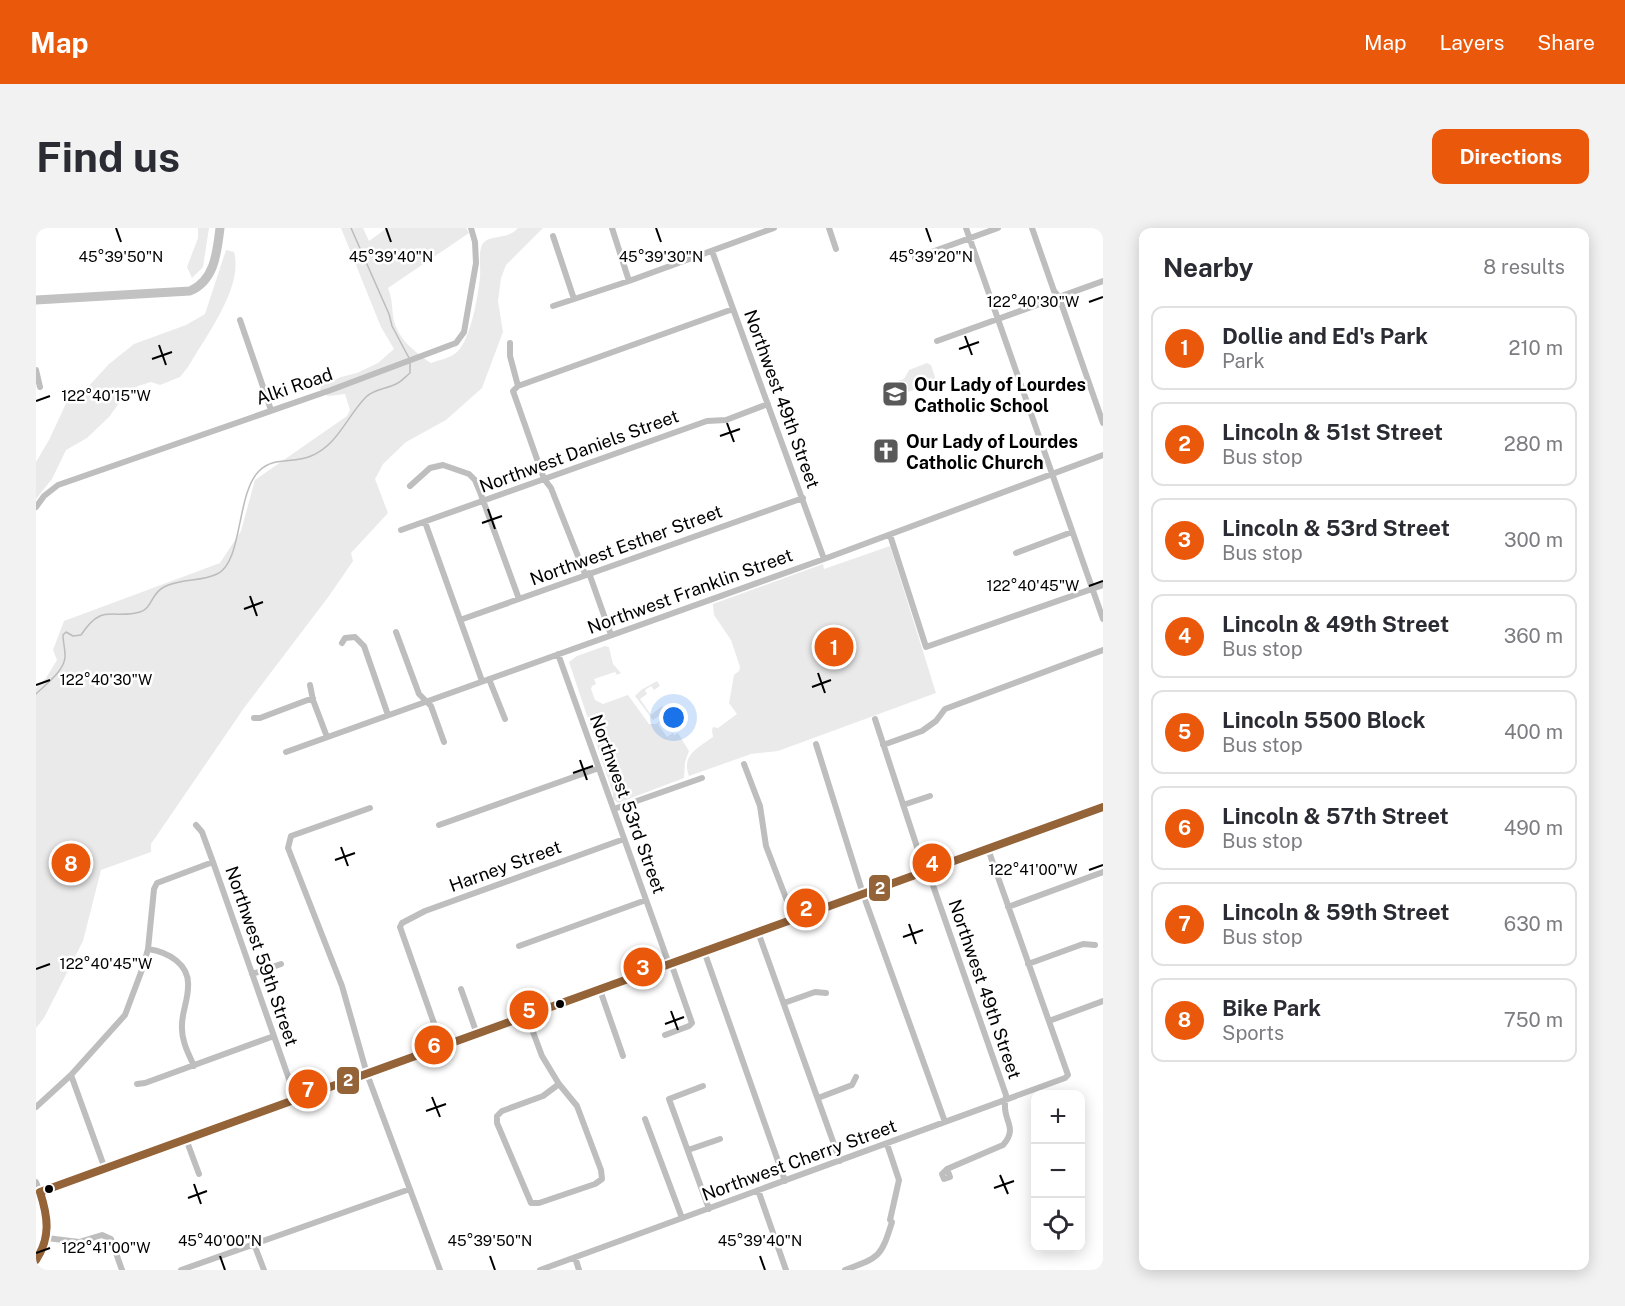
<!DOCTYPE html>
<html lang="en">
<head>
<meta charset="utf-8">
<style>
  body { margin:0; font-family:"Public Sans",sans-serif; background:#f2f2f3; color:#2b2b33 }
  .controls { position:absolute; right:18px; bottom:18px; display:grid; overflow:hidden; border-radius:12px; box-shadow:0 3px 15px #0003 }
  .controls button { width:54px; height:54px; display:grid; place-items:center; padding:0; border:0; border-bottom:2px solid #e1e1e2; background:#fff; color:#2b2b33; font:30px sans-serif }
  .you { position:absolute; left:638px; top:490px; width:21px; height:21px; margin:-15px; border:4px solid #fff; border-radius:50%; background:#1a73e8; box-shadow:0 0 0 9px #1a73e833 }
  .badge { display:grid; place-items:center; width:39px; height:39px; border-radius:50%; background:#ea580c; color:#fff; font-size:20px; font-weight:700 }
  .pin { position:absolute; translate:-50% -50%; border:3px solid #fff; box-shadow:0 2px 6px #0006 }
  .list { margin:0; padding:0; list-style:none }
  h2 { display:flex; justify-content:space-between; align-items:center; height:78px; margin:0; padding:0 24px; font-size:26px }
  h2 small { font-size:20px; font-weight:400; color:#7c7c81 }
  .list li { display:grid; grid-template-columns:39px 1fr auto; gap:18px; align-items:center; box-sizing:border-box; height:84px; margin:0 12px 12px; padding:0 12px; border:2px solid #e1e1e2; border-radius:12px }
  .list b { display:block; font-size:22px; white-space:nowrap }
  .list p { margin:0; font-size:20px; white-space:nowrap; color:#7c7c81 }
  .list em { font-size:20px; font-style:normal; color:#7c7c81 }
  .icon { flex:none; width:33px; height:33px; fill:none; stroke:currentColor; stroke-width:2; stroke-linecap:round; stroke-linejoin:round }
  .map { position:relative; flex:none; width:1067px; height:1042px; overflow:hidden; border-radius:12px }
  header { display:flex; align-items:center; gap:36px; box-sizing:border-box; height:84px; padding:0 30px; background:#ea580c; color:#fff }
  header strong { font-size:28px }
  nav { display:flex; gap:33px; margin-inline-start:auto; font-size:21px }
  .intro { display:flex; align-items:center; justify-content:space-between; box-sizing:border-box; height:144px; padding:0 36px }
  h1 { margin:0; font-size:42px }
  .button { padding:15px 27px; border-radius:12px; background:#ea580c; color:#fff; font-size:21px; font-weight:700 }
  main { display:flex; gap:36px; padding:0 36px }
  aside { flex:1; background:#fff; border-radius:12px; box-shadow:0 3px 15px #0003 }
  .map>svg:first-child { display:block }
  .green { fill:#eaeaea }
  .lines { fill:none; stroke-linecap:round; stroke-linejoin:round }
  .stream { stroke:#bcbcbc; stroke-width:1.5 }
  .street { stroke:#bebebe; stroke-width:6 }
  .secondary { stroke:#c2c2c2; stroke-width:9 }
  .bus-1-casing { stroke:#fff; stroke-width:12 }
  .bus-1 { stroke:#956338; stroke-width:8 }
  .ticks { fill:none; stroke:#000; stroke-width:2 }
  .bus-dot { fill:#000; stroke:#fff; stroke-width:2 }
  .labels { text-anchor:middle; dominant-baseline:central; stroke-width:5; stroke-linejoin:round; paint-order:stroke }
  .poi-label { font-size:18px; font-weight:bold; fill:#000; stroke:#fff; text-anchor:start }
  .street-label { font-size:18px; fill:#000; stroke:#fff }
  .ticks-label { font-size:15px; text-anchor:middle; fill:#000; stroke:#fff; stroke-width:5; stroke-linejoin:round; paint-order:stroke }
  .line-badge { stroke:#fff; stroke-width:2 }
  .badge-label { font-size:16px; text-anchor:middle; font-weight:bold; fill:#fff }
</style>
</head>
<body>
<header>
<strong>Map</strong>
<nav><a>Map</a><a>Layers</a><a>Share</a></nav>
</header>
<div class="intro"><h1>Find us</h1><a class="button">Directions</a></div>
<main>
<div class="map">
<svg width="1067" height="1042" viewBox="0 0 1067 1042">
  <rect width="100%" height="100%" fill="#fff"/>
  <path class="green" d="M162 0H173L167 39 156 50 151 39 162 10Z
    M305 0H327L333 13 351 0H430L433 5 352 60C356 70 356 78 357 88 360 110 379 124 395 135 403 132 415 130 421 124 435 111 442 68 444 49 445 39 442 26 446 17 452 5 471 13 482 0H507L470 37 465 50 462 73 467 104 446 160 410 192 370 214 347 236 339 251 352 285 315 325 317 333 293 368 208 480 115 616V624L65 642 47 713 8 790 0 800V460L10 450 21 432 17 422 28 393 184 335 205 303 219 252 311 188 314 182 309 166 292 168 284 162 285 158 305 149 321 145 342 135 358 121 345 99Z
    M190 22 198 24C208 59 169 109 152 139L144 149 124 157 115 154 102 158 86 171 73 189 51 210 30 222 16 251 0 271V234L13 212 33 169 51 160 73 136 98 116 150 97 169 86Z
    M891 135 895 137 899 149 897 155 858 169 855 168 852 159 853 156 868 151 873 142Z
    M854 318 900 465 742 523 715 526 653 548C645 527 662 520 677 509L676 502 677 499 682 500 701 486 693 475 698 447 703 443 704 439 695 412 678 387 677 376 787 336 788 341Z
    M569 418 573 419 577 436 585 445 581 447 579 444 558 451 560 456 556 458 555 461 559 472 567 476 592 467 613 496H620L630 489 632 491 622 496 631 509 637 505 638 507 627 514 642 505 653 523 649 534 648 550 582 575 577 571V565L533 434 541 428Z
    M621 453 624 458 618 462 615 458 609 462 611 466 604 471 615 487 626 478 630 483 617 492 599 468 605 462Z"/>
  <g class="lines">
    <path class="stream" d="M315 0 353 86 356 98 373 130
      M0 466C10 456 30 442 29 427 29 420 27 414 27 407L30 404 37 408 45 407C67 374 75 392 104 384 116 381 115 365 128 359 145 350 165 354 181 346 207 334 200 266 223 243 238 228 257 236 275 228 302 217 311 188 330 169 338 161 350 161 360 156 365 154 369 149 374 145V135"/>
    <path class="street" d="M576 0 593 53
      M793 0 800 21
      M930 0 1067 391
      M996 0 1018 63 1023 69 1067 195
      M517 8 538 71
      M676 23 788 331
      M879 30 962 0
      M517 78 593 53 738 0
      M204 92 235 182
      M901 113 1067 53
      M474 115V128L482 158 477 163 508 251 515 260 549 346
      M0 142 4 159
      M482 158 697 81
      M374 258 394 240 407 237 433 246 439 252 444 264 483 371
      M0 279 8 268 22 257 295 162 420 115 428 104 440 35 439 14 435 0
      M389 294 446 453
      M365 302 671 193 690 192 732 176
      M854 307 890 419 1067 357
      M980 325 1036 304
      M553 345 575 407
      M424 392 767 270
      M360 404 383 466 395 478 408 514
      M306 415 309 410 319 409 328 418 352 487
      M522 426 633 736
      M453 451 469 491
      M274 457 277 472 291 509
      M218 490H224L277 470
      M839 491 882 622 892 643 970 867C970 870 969 874 969 877 968 894 982 900 967 917L911 941 906 946 908 951 914 949 911 941
      M780 516 827 666 909 894
      M847 517 886 503 900 493 909 481 1067 422
      M250 524 788 331 1067 227
      M708 536 724 578 730 618 758 691
      M867 577 894 568
      M334 580 255 608 252 620 306 758 331 846 404 1042
      M578 581 666 550
      M160 597 166 604 177 634 260 871
      M403 597 563 540
      M972 679 1067 644
      M722 704 804 933
      M483 718 610 672
      M112 721C132 724 154 736 152 759 152 772 146 784 146 797 145 812 152 825 158 838
      M668 723 749 953
      M992 736 1047 716 1059 717
      M216 746 245 736
      M425 761 441 806
      M564 762 587 828
      M748 775 779 764 790 765
      M491 788 506 828 523 856
      M1013 793 1067 773
      M629 807 653 798 656 795 635 735
      M406 818 364 699 366 695 389 683 588 611
      M35 847 69 941
      M101 856 109 855 238 808
      M523 856 541 878 565 942 566 951 559 956 503 975H495L461 895V888L466 883 507 868Z
      M667 858 633 871 673 981
      M782 870 816 857 820 849
      M0 879 35 847 89 787 107 739 112 721 118 661 121 655 177 634
      M609 891 646 990
      M150 911 163 946
      M652 922 684 911
      M0 954 4 964 1 965
      M722 962 750 1042
      M11 1010 43 1014 66 1007 75 1011 86 1042
      M218 1016 228 1042
      M539 1029 543 1042
      M145 1042 374 961
      M504 1042 1029 850 1032 847 952 621
      M809 1042C844 1029 845 1029 856 994L854 992 863 952 851 916"/>
    <path class="secondary" d="M0 72 154 63C179 52 181 24 184 0
      M0 1032C17 1009 12 989 4 964L1067 579"/>
    <defs>
      <path id="bus-1" d="M4 964 1067 579
        M0 1032C15 1009 12 989 4 964"/>
    </defs>
    <use href="#bus-1" class="bus-1-casing"/>
    <use href="#bus-1" class="bus-1"/>
  </g>
  <path class="ticks" d="M80 0 85 14M350 0 355 14M620 0 625 14M890 0 895 14M1053 74 1067 69M929 108 936 127M123 117 130 137M923 121 943 114M116 131 136 124M0 173 14 168M691 195 698 214M684 208 704 201M452 281 459 301M446 295 466 288M1053 358 1067 353M214 368 221 388M208 381 227 374M782 445 789 465M0 457 14 452M776 459 795 452M544 532 551 552M537 545 557 538M305 619 312 638M299 632 319 625M1053 642 1067 637M873 696 880 716M867 709 887 702M0 741 14 736M635 783 642 802M629 796 648 789M396 869 404 889M390 883 410 876M964 947 972 966M158 956 165 976M958 960 978 953M152 970 171 963M0 1025 14 1020M184 1028 189 1042M454 1028 459 1042M724 1028 729 1042"/>
  <defs>
    <symbol id="school-square" viewBox="-11 -11 22 22"><rect x="-9" y="-9" width="18" height="18" rx="4" fill="#595959" stroke="#fff"/><path d="M0-5L7-2L0 1L-7-2ZM-4 1L0 2.5L4 1V4Q0 6-4 4Z" fill="#fff"/></symbol>
    <symbol id="church-square" viewBox="-11 -11 22 22"><rect x="-9" y="-9" width="18" height="18" rx="4" fill="#595959" stroke="#fff"/><path d="M-1.2-6h2.4v3.5h3.3v2.4h-3.3V6h-2.4V-.1h-3.3v-2.4h3.3Z" fill="#fff"/></symbol>
  </defs>
  <g fill-rule="evenodd">
    <use href="#school-square" x="844" y="151" width="30" height="30"/>
    <use href="#church-square" x="835" y="208" width="30" height="30"/>
  </g>
  <g class="bus-dot">
    <circle cx="524" cy="776" r="5"/>
    <circle cx="13" cy="961" r="5"/>
  </g>
  <g class="labels">
    <g class="poi-label">
      <text x="878" y="156">Our Lady of Lourdes<tspan x="878" dy="21">Catholic School</tspan></text>
      <text x="870" y="213">Our Lady of Lourdes<tspan x="870" dy="21">Catholic Church</tspan></text>
    </g>
    <g class="street-label">
      <text transform="translate(258 158) rotate(-19)">Alki Road</text>
      <text transform="translate(746 171) rotate(70)">Northwest 49th Street</text>
      <text transform="translate(543 223) rotate(-20)">Northwest Daniels Street</text>
      <text transform="translate(590 317) rotate(-20)">Northwest Esther Street</text>
      <text transform="translate(654 363) rotate(-20)">Northwest Franklin Street</text>
      <text transform="translate(592 576) rotate(70)">Northwest 53rd Street</text>
      <text transform="translate(469 638) rotate(-20)">Harney Street</text>
      <text transform="translate(226 728) rotate(71)">Northwest 59th Street</text>
      <text transform="translate(949 761) rotate(71)">Northwest 49th Street</text>
      <text transform="translate(763 932) rotate(-20)">Northwest Cherry Street</text>
    </g>
  </g>
  <g class="ticks-label">
    <text x="85" y="34">45°39'50"N</text>
    <text x="355" y="34">45°39'40"N</text>
    <text x="625" y="34">45°39'30"N</text>
    <text x="895" y="34">45°39'20"N</text>
    <text x="997" y="79">122°40'30"W</text>
    <text x="70" y="173">122°40'15"W</text>
    <text x="997" y="363">122°40'45"W</text>
    <text x="70" y="457">122°40'30"W</text>
    <text x="997" y="647">122°41'00"W</text>
    <text x="70" y="741">122°40'45"W</text>
    <text x="184" y="1018">45°40'00"N</text>
    <text x="454" y="1018">45°39'50"N</text>
    <text x="724" y="1018">45°39'40"N</text>
    <text x="70" y="1025">122°41'00"W</text>
  </g>
  <g class="line-badge">
    <rect x="832" y="646" width="23" height="28" rx="6" fill="#956338"/>
    <rect x="300" y="838" width="24" height="29" rx="6" fill="#956338"/>
  </g>
  <g class="badge-label">
    <text x="844" y="666">2</text>
    <text x="312" y="858">2</text>
  </g>
</svg>
<div class="controls">
<button>+</button>
<button>−</button>
<button><svg class="icon" aria-label="locate" viewBox="0 0 24 24"><circle cx="12" cy="12" r="6"/><path d="M12 2v4M12 18v4M2 12h4M18 12h4"/></svg></button>
</div>
<div class="you"></div>
<div class="pin badge" style="left:798px;top:419px">1</div>
<div class="pin badge" style="left:770px;top:680px">2</div>
<div class="pin badge" style="left:607px;top:739px">3</div>
<div class="pin badge" style="left:896px;top:635px">4</div>
<div class="pin badge" style="left:493px;top:782px">5</div>
<div class="pin badge" style="left:398px;top:817px">6</div>
<div class="pin badge" style="left:272px;top:861px">7</div>
<div class="pin badge" style="left:35px;top:635px">8</div>
</div>
<aside>
<h2>Nearby<small>8 results</small></h2>
<ul class="list">
<li><span class="badge">1</span><div><b>Dollie and Ed's Park</b><p>Park</p></div><em>210 m</em></li>
<li><span class="badge">2</span><div><b>Lincoln &amp; 51st Street</b><p>Bus stop</p></div><em>280 m</em></li>
<li><span class="badge">3</span><div><b>Lincoln &amp; 53rd Street</b><p>Bus stop</p></div><em>300 m</em></li>
<li><span class="badge">4</span><div><b>Lincoln &amp; 49th Street</b><p>Bus stop</p></div><em>360 m</em></li>
<li><span class="badge">5</span><div><b>Lincoln 5500 Block</b><p>Bus stop</p></div><em>400 m</em></li>
<li><span class="badge">6</span><div><b>Lincoln &amp; 57th Street</b><p>Bus stop</p></div><em>490 m</em></li>
<li><span class="badge">7</span><div><b>Lincoln &amp; 59th Street</b><p>Bus stop</p></div><em>630 m</em></li>
<li><span class="badge">8</span><div><b>Bike Park</b><p>Sports</p></div><em>750 m</em></li>
</ul>
</aside>
</main>
</body>
</html>
